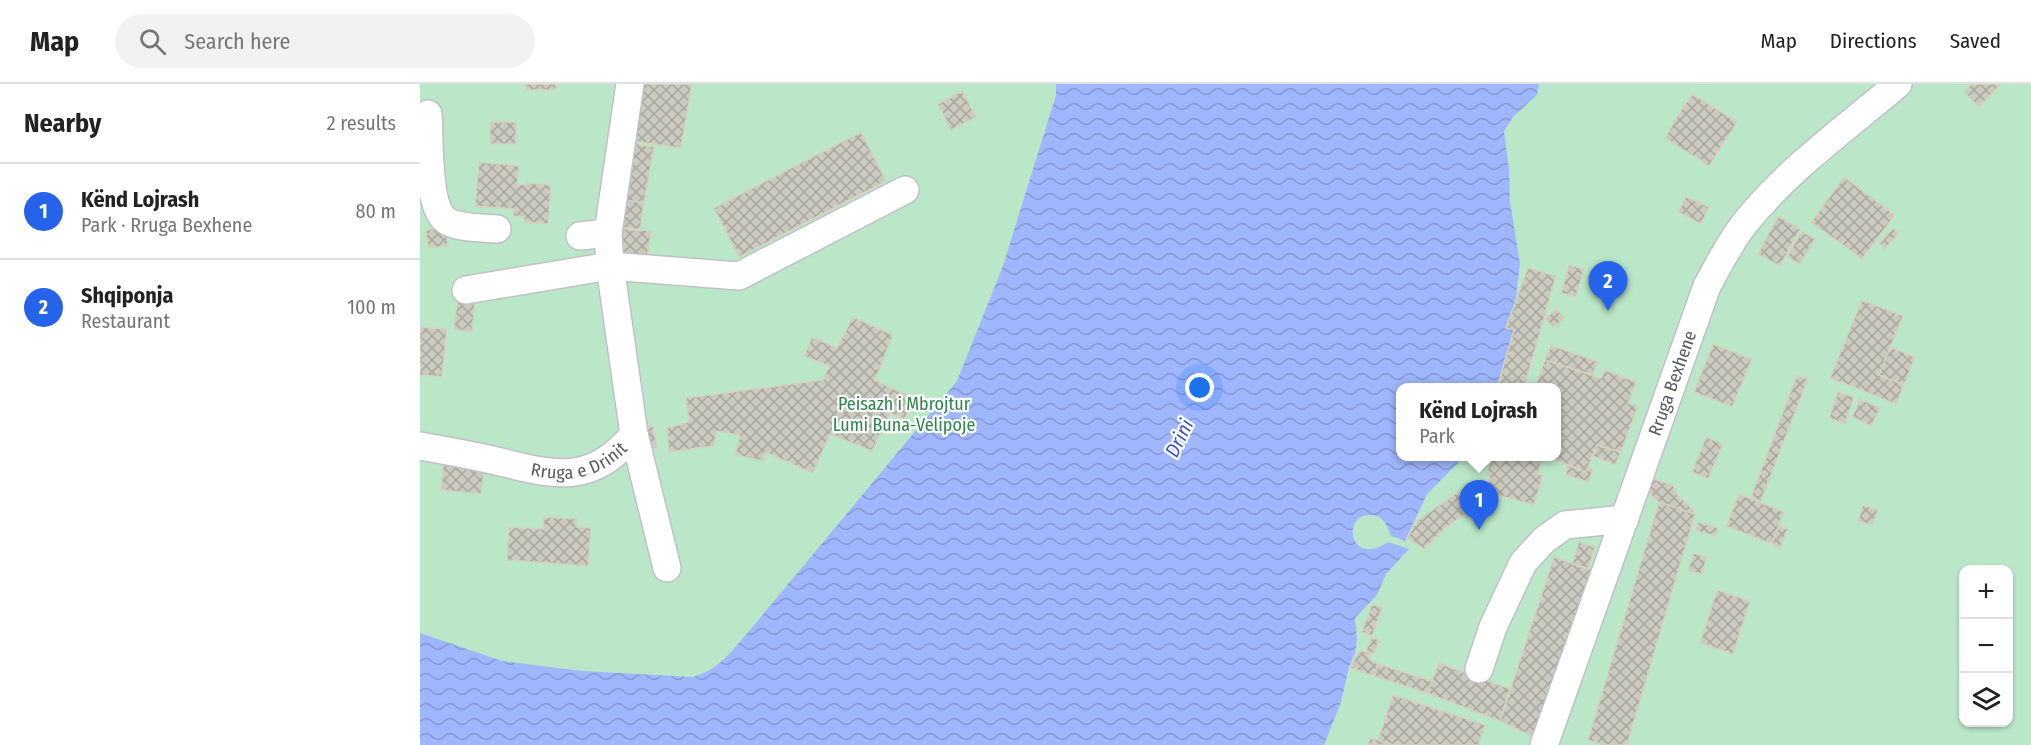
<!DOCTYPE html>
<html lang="en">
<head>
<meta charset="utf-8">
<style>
  body { margin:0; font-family:"Fira Sans Condensed",sans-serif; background:#f2f2f2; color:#222 }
  .controls { position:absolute; right:18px; bottom:18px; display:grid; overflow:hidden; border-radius:12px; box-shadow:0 2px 4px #0004 }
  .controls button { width:54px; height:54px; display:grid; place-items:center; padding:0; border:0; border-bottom:2px solid #e0e0e0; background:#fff; color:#222; font:30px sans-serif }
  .you { position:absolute; left:780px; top:304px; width:21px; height:21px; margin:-15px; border:4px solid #fff; border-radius:50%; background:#1a73e8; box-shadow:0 0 0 9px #1a73e833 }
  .badge { display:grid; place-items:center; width:39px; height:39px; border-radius:50%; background:#2563eb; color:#fff; font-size:20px; font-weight:700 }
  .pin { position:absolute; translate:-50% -50px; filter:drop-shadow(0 2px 3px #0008) }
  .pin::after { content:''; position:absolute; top:32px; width:21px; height:18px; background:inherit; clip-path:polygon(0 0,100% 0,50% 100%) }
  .popup { position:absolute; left:976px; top:299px; width:165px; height:78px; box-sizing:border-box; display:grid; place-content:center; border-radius:12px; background:#fff; filter:drop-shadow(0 2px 4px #0005); font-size:20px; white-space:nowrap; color:#767676 }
  .popup b { font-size:22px; color:#222 }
  .popup::after { content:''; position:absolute; left:50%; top:100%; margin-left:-12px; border:12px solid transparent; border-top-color:#fff }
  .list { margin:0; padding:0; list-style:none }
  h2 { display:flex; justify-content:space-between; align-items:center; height:78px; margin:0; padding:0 24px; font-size:26px }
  h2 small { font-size:20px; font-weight:400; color:#767676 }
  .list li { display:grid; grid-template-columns:39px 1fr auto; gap:18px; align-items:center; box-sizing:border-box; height:96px; padding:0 24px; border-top:2px solid #e0e0e0 }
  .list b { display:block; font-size:22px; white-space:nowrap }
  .list p { margin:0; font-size:20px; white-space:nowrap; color:#767676 }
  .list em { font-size:20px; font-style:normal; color:#767676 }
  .icon { flex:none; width:33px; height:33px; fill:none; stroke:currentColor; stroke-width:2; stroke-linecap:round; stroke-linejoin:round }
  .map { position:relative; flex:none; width:1611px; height:661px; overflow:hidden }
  header { display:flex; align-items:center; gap:36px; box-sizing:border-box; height:84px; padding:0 30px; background:#fff; border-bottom:2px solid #e0e0e0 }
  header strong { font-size:28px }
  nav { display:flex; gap:33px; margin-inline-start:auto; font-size:21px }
  .search { width:420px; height:54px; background:#f2f2f2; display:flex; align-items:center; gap:15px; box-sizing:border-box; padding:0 21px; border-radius:33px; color:#767676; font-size:22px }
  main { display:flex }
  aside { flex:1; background:#fff }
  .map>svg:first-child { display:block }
  .green { fill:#bae7c8; fill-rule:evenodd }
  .water { fill:url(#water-waves) }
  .building { fill:url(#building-cross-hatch); stroke:#d3d3be; stroke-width:1.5 }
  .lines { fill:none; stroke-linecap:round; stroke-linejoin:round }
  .minor-casing { stroke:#c0c0c8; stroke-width:30 }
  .minor { stroke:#fff; stroke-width:27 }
  .labels { text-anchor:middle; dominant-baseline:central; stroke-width:4.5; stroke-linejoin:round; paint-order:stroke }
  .street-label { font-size:18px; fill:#595a63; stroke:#fff }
  .park-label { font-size:18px; fill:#2e854d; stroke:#fff }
  .water-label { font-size:20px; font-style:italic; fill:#3953cb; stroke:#fff }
</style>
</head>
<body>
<header>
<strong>Map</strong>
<div class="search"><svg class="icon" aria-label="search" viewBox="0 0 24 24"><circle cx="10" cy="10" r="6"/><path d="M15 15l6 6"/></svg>Search here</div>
<nav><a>Map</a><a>Directions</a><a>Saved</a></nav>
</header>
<main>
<aside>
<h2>Nearby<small>2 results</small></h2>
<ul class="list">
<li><span class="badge">1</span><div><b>Kënd Lojrash</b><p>Park · Rruga Bexhene</p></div><em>80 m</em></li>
<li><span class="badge">2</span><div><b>Shqiponja</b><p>Restaurant</p></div><em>100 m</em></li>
</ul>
</aside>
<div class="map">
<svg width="1611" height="661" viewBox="0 0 1611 661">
  <defs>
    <pattern id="water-waves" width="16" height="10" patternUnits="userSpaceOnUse" patternTransform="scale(1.5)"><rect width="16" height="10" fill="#9fb7ff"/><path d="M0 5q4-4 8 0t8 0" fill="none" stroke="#8598d2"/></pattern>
    <pattern id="building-cross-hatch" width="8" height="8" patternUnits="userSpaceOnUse" patternTransform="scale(1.5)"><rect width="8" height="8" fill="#cacabf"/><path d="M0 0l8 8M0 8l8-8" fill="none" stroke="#a7a79f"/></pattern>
  </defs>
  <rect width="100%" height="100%" fill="#eceee0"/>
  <path class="green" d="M0 0H968L656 661H0Z
    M975 0H1611V661H668ZM981 304H1137V372H981ZM1544 486H1588V638H1544Z"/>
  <path class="water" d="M636 0H1119L1117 11 1093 33 1084 47 1089 85 1090 118 1100 179 1096 214 1086 244 1094 246 1077 303 981 304V372L1044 373 1007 410 985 457 971 452C967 441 963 430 949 431 921 432 930 484 968 458L989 465 966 490 957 511 935 534 937 555 935 569 929 583 921 618 904 661H0V549L82 577 162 587 272 593C300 586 311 567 330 546L537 297 583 182 636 11Z"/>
  <path class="building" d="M106 0H136V6H106Z
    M221 0H272L261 64 212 57Z
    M1551 0H1581L1559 23 1544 8Z
    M542 7 556 33 531 46 518 20Z
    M1273 10 1317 38 1289 82 1245 54 1264 21Z
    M70 38H96V60H70Z
    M441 48 466 97 319 173 294 124Z
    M209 59 234 63 224 119 200 115Z
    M59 78 99 82 97 100 106 101 107 99 131 101 128 140 104 138 105 133 93 132 94 125 55 122Z
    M1424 93 1475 131 1442 175 1391 138Z
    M1266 112 1289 123 1281 140 1258 128Z
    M200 115 224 119 220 147 195 143Z
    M1358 132 1380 145 1360 182 1338 170Z
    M195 143 231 147 227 172 204 169Z
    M26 144 28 162 8 164 6 146Z
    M1473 144 1479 149 1465 165 1459 160Z
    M1382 147 1395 155 1380 180 1367 173Z
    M1149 181 1164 185 1156 213 1141 209Z
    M1108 184 1136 192 1104 304H1077L1094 246 1086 244Z
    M1442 216 1483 232 1459 291 1484 301 1476 320 1410 294Z
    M37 218 55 220 52 248 34 245Z
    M1136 225 1145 234 1134 244 1125 235Z
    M433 233 473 251 455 296 493 314 485 335 470 329 452 367 410 350 393 389 345 368 343 377 315 371 320 351 296 347 294 362 249 368 247 344 269 338 266 314 403 296 409 282 384 272 392 253 417 264Z
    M0 243 27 245 22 293 0 291Z
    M1293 260 1332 275 1312 323 1274 308Z
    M1131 261 1178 278 1172 291 1125 276Z
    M1470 263 1495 273 1484 301 1459 291Z
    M1125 276 1181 294 1185 286 1216 298 1208 319 1218 322 1201 368 1177 361 1166 388 1127 372H1137V304H1115Z
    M1377 291 1388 295 1341 417 1331 413Z
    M1418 308 1434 313 1425 340 1409 334Z
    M1440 315 1460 324 1451 342 1432 333Z
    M233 342 237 364 222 366 219 345Z
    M1286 353 1303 360 1288 395 1272 388Z
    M1177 361 1201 368 1195 381 1173 372Z
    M1067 372H1116L1122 374 1118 390 1123 391 1114 421 1066 408 1070 394 1066 392 1070 378 1066 377Z
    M24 374 65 379 61 410 21 406Z
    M1147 381 1166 388 1168 383 1173 385 1168 398 1146 391Z
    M1230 394 1253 401 1258 412 1275 427V430L1239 418 1233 414 1230 409Z
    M1057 399 1066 420 1048 428 1024 445 1004 465 987 454 997 437 1038 408Z
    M1319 410 1364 428 1352 460 1306 442Z
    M1239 418 1275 430 1207 661H1183L1168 656Z
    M1443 421 1458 426 1452 441 1438 437Z
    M124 433 157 435 156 443 171 444 168 482 87 476 89 443 123 445Z
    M1278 438 1298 444 1296 452 1276 447Z
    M1359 441 1368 445 1360 464 1352 460Z
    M1159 458 1175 463 1168 485 1152 480Z
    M1273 469 1287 473 1282 490 1268 487Z
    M1134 473 1172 486 1114 653 1080 637Z
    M1297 506 1330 517 1313 570 1280 559Z
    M952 520 962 524 952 552 942 548Z
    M952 553 959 556 954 570 946 567Z
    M946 567 951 569 949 575 958 580 954 592 931 584 938 568Z
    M1019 579 1090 605 1080 637 1007 609Z
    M958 580 1012 597 1007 609 954 592Z
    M973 611 1065 641 1058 661H974L958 656Z
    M950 654 958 656 974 661H948Z"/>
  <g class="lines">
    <defs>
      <g id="minor">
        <path d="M8 30C10 54 6 124 27 137 38 144 64 144 77 145"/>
        <path d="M160 152 188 149"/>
        <path d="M46 206 190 182 319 192 485 106"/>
        <path d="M214 350 247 484"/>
        <path id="s1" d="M0 362C23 366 45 370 68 375 128 389 169 406 214 350L190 182 188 149 210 0"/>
        <path d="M1059 585 1073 543 1103 479 1124 456 1145 441 1205 435"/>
        <path id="s2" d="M1124 661 1287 202C1299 180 1310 158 1325 139 1368 85 1426 44 1478 0"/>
      </g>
    </defs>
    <use href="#minor" class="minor-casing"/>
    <use href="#minor" class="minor"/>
  </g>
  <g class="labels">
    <g class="street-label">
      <text stroke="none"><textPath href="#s2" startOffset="384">Rruga Bexhene</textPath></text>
      <text stroke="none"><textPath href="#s1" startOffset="164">Rruga e Drinit</textPath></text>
    </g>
    <g class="park-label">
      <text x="484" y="320">Peisazh i Mbrojtur<tspan x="484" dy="21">Lumi Buna-Velipoje</tspan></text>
    </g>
    <g class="water-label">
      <text transform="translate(759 354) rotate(-64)">Drini</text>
    </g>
  </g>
</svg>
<div class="controls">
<button>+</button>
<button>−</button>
<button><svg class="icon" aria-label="layers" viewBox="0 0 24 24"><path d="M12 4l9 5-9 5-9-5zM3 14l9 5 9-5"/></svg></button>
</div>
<div class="you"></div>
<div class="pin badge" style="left:1059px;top:446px">1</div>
<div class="popup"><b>Kënd Lojrash</b>Park</div>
<div class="pin badge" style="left:1188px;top:227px">2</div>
</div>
</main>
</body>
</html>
